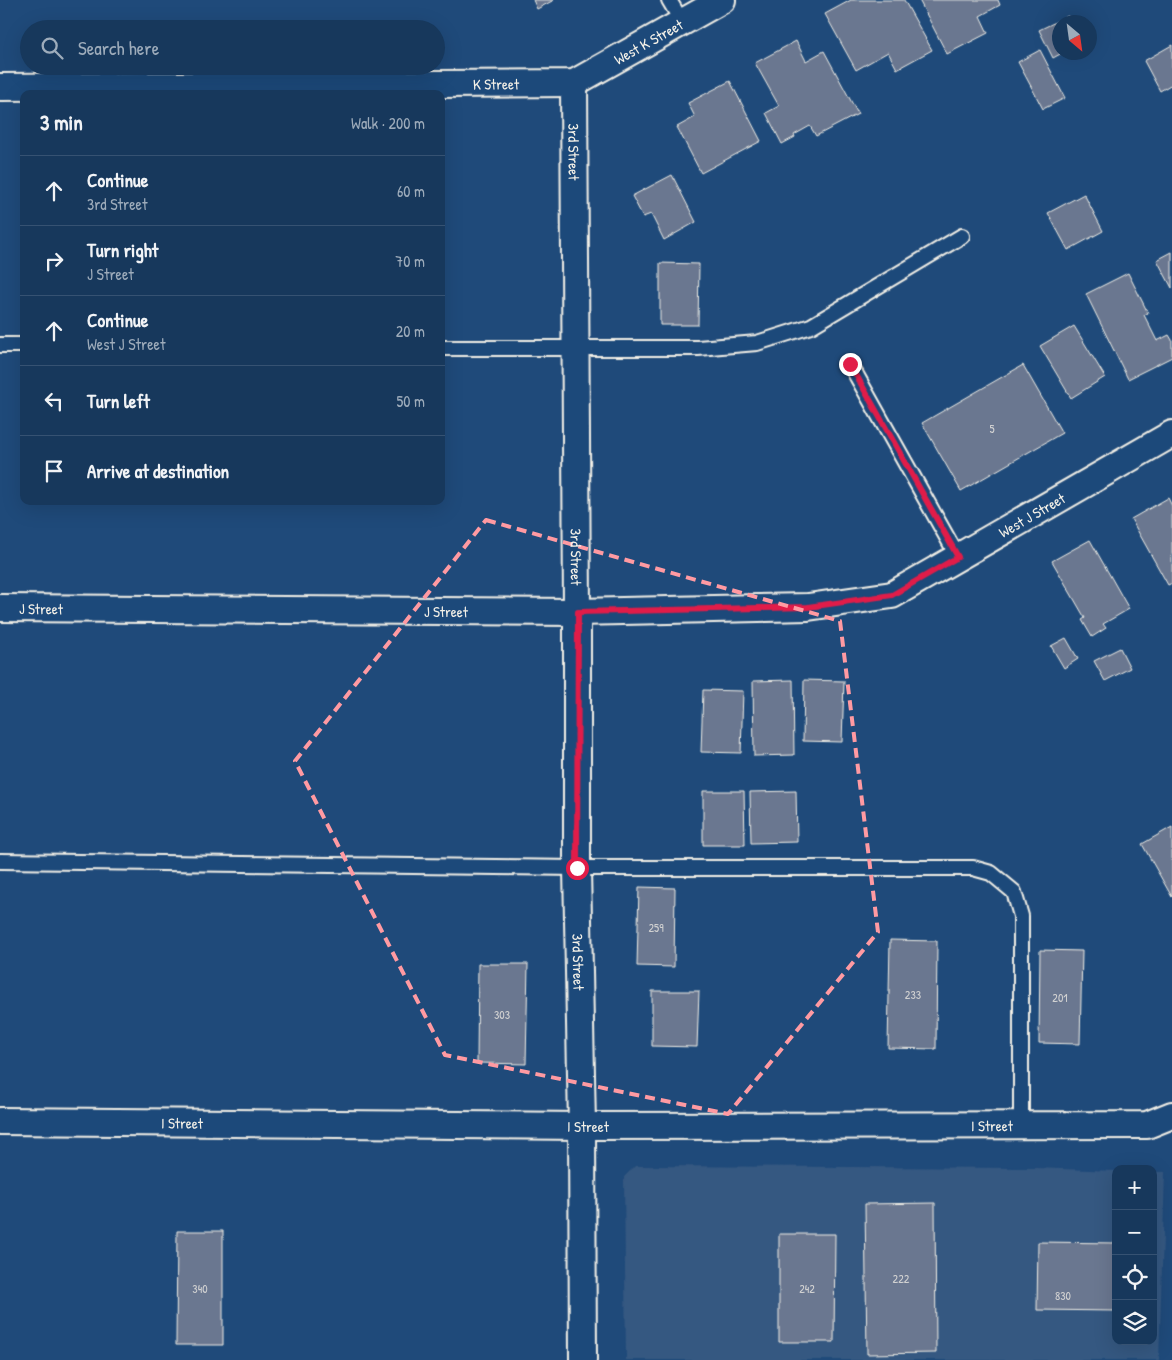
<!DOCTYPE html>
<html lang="en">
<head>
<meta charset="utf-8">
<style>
  body { margin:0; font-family:"Patrick Hand",sans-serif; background:#244365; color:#f1f3f6 }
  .controls { position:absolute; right:15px; bottom:15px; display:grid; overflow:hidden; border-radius:10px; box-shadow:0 5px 20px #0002 }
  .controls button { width:45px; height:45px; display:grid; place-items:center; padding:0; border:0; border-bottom:1px solid #365272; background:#17385c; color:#f1f3f6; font:25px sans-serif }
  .compass { position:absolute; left:1052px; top:15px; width:45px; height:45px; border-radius:50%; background:#17385c; box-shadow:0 5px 20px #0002; rotate:151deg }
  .stop { position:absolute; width:15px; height:15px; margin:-11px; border:4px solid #e11d48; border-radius:50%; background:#fff }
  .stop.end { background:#e11d48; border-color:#fff; box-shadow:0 1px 5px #0008 }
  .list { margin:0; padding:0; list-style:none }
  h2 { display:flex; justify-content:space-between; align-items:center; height:65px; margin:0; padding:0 20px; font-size:21px }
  h2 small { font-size:16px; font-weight:400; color:#9eacbb }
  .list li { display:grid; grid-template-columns:32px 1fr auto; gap:15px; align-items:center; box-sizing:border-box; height:70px; padding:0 20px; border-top:1px solid #365272 }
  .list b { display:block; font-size:19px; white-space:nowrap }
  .list p { margin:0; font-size:16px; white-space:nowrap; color:#9eacbb }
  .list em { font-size:16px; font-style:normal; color:#9eacbb }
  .icon { flex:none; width:28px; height:28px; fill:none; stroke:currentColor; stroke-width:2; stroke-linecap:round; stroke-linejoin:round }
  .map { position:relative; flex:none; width:1172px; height:1360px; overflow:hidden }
  .search { position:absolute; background:#17385c; box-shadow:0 5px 20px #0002; left:20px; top:20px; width:425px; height:55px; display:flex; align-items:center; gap:12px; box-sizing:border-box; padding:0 18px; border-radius:28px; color:#9eacbb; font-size:19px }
  .panel { position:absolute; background:#17385c; box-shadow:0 5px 20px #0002; left:20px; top:90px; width:425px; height:415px; border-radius:10px }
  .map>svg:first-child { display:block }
  .built { fill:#365881 }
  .building { fill:#6b7790; stroke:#f4f1e8 }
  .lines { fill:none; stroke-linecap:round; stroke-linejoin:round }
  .service-casing { stroke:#f4f1e8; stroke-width:18 }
  .minor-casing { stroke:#f4f1e8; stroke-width:30 }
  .service { stroke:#1f4a7a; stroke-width:14 }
  .minor { stroke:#1f4a7a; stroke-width:26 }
  .route { stroke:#e11d48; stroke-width:6 }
  .marked { fill:none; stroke:#ff9aa2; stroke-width:4; stroke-dasharray:10 6; stroke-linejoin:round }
  .labels { text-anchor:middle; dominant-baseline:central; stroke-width:4.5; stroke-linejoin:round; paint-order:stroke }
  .number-label { font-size:12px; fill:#d2d2d2 }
  .street-label { font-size:15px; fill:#f4f1e8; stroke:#1f4a7a }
</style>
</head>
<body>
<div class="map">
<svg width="1172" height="1360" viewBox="0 0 1172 1360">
  <rect width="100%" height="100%" fill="#1f4a7a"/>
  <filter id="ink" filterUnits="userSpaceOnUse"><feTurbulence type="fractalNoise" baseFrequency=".02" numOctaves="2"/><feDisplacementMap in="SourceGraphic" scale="10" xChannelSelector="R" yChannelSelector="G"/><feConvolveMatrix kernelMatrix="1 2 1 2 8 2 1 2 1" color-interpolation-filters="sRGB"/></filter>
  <g filter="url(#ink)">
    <path class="built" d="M635 1166 1034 1168 1116 1171V1341H1153V1172H1165L1159 1360H626L624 1177Z"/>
    <path class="building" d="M533 0H554L537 9Z
      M851 0H904L932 50 897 69 888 52 856 70 825 14Z
      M919 0H998L1000 5 980 16 988 33 947 54Z
      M1068 16 1071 22H1060V52H1064L1053 58 1039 30Z
      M796 41 806 61 824 51 858 114 816 136 810 126 794 135 795 137 782 144 766 113 779 106 755 63Z
      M1172 45V84L1160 91 1144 61Z
      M1040 50 1065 98 1043 109 1018 62Z
      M730 81 761 141 701 173 677 127 695 117 688 103Z
      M672 175 696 222 664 240 651 214 643 217 632 196Z
      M1084 194 1103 231 1068 250 1048 213Z
      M1172 252V288L1157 260Z
      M660 263 699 264 698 325H660Z
      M1128 273 1148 313 1144 315 1157 341 1169 335 1172 340V357L1128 379 1086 294Z
      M1074 326 1105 377 1071 398 1040 346Z
      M1023 365 1062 433 961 491 922 423Z
      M1168 498 1172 506V583L1168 585 1131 519Z
      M1090 540 1129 609 1103 624 1106 628 1092 637 1082 620 1085 618 1052 561Z
      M1066 638 1078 659 1064 668 1051 646Z
      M1120 648 1130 668 1105 681 1094 661Z
      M793 680 794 755 754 756 753 681Z
      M804 680 844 681 842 742 803 741Z
      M703 690 743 691 741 753 701 752Z
      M703 791H744L745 845H703Z
      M796 791 797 842 751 843 750 792Z
      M1172 827V897L1142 844Z
      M639 887 675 888 674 967 637 966Z
      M890 940 937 941 936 1049 888 1048Z
      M1040 950 1082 951 1080 1044 1039 1043Z
      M478 964H528L526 1064 477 1063Z
      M652 991H699L697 1047 652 1046Z
      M935 1203 936 1353 867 1354 865 1204Z
      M177 1231H223V1345H176Z
      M779 1234H835L834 1342H779Z
      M1038 1242 1116 1243V1311L1037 1310Z"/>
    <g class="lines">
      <defs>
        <path id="service" d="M669 0 682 22
          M0 345H24
          M441 348H698L757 343 811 326 962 236
          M850 364 958 557
          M0 861 577 868H973L991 873 1014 892 1021 916V1124"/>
        <g id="minor">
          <path id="s1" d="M574 83 577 612V868L582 1126 583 1360"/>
          <path id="s2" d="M0 87 574 83 722 0"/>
          <path id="s3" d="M0 608 577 612 808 607 892 595 1172 434"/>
          <path id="s4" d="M0 1121 582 1126 1147 1125 1172 1115"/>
        </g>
      </defs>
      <use href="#service" class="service-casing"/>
      <use href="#minor" class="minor-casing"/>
      <use href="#service" class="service"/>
      <use href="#minor" class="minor"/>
    </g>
  </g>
  <g class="lines" filter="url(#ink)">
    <path class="route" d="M577 868 578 612 808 607 892 595 958 557 850 364"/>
  </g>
  <path class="marked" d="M486 520 840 621 878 932 728 1114 445 1055 295 761Z"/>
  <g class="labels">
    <g class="number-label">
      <text x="992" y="428">5</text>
      <text x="656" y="927">259</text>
      <text x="913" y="994">233</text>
      <text x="1060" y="997">201</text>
      <text x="502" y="1014">303</text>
      <text x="901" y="1278">222</text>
      <text x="200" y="1288">340</text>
      <text x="807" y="1288">242</text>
      <text x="1063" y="1295">830</text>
    </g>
    <g class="street-label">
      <text stroke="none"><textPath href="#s2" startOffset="659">West K Street</textPath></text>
      <text stroke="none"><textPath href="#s2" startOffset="496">K Street</textPath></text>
      <text stroke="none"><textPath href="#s1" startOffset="69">3rd Street</textPath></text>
      <text stroke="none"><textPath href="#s3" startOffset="1054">West J Street</textPath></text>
      <text stroke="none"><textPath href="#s1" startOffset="474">3rd Street</textPath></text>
      <text stroke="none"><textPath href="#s3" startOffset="41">J Street</textPath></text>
      <text stroke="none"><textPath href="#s3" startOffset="446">J Street</textPath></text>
      <text stroke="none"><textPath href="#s1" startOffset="879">3rd Street</textPath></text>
      <text stroke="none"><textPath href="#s4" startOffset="182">I Street</textPath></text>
      <text stroke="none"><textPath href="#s4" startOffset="992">I Street</textPath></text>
      <text stroke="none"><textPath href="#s4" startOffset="588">I Street</textPath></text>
    </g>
  </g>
</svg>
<div class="controls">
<button>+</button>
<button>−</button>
<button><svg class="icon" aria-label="locate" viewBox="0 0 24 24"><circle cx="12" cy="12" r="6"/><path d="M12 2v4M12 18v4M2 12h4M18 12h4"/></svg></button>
<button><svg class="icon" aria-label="layers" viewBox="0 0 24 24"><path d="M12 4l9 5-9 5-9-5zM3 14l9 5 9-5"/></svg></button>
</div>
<svg class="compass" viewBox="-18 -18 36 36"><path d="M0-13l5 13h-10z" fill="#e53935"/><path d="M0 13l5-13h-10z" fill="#9eacbb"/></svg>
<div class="stop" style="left:577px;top:868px"></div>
<div class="stop end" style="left:850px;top:364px"></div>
<div class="search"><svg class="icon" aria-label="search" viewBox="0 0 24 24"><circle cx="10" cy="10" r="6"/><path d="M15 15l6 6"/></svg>Search here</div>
<section class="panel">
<h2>3 min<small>Walk · 200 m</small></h2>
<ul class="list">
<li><svg class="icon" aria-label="ahead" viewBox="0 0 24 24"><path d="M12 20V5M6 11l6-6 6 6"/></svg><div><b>Continue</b><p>3rd Street</p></div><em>60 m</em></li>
<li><svg class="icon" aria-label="right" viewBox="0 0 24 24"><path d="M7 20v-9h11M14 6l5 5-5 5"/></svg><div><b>Turn right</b><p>J Street</p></div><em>70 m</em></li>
<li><svg class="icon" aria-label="ahead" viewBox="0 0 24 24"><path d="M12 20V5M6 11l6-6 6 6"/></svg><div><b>Continue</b><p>West J Street</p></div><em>20 m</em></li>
<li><svg class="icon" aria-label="left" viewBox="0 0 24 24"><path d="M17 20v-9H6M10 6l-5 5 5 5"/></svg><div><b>Turn left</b></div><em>50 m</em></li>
<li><svg class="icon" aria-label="arrive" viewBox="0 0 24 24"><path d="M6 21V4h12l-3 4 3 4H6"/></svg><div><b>Arrive at destination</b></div></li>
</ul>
</section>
</div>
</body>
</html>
